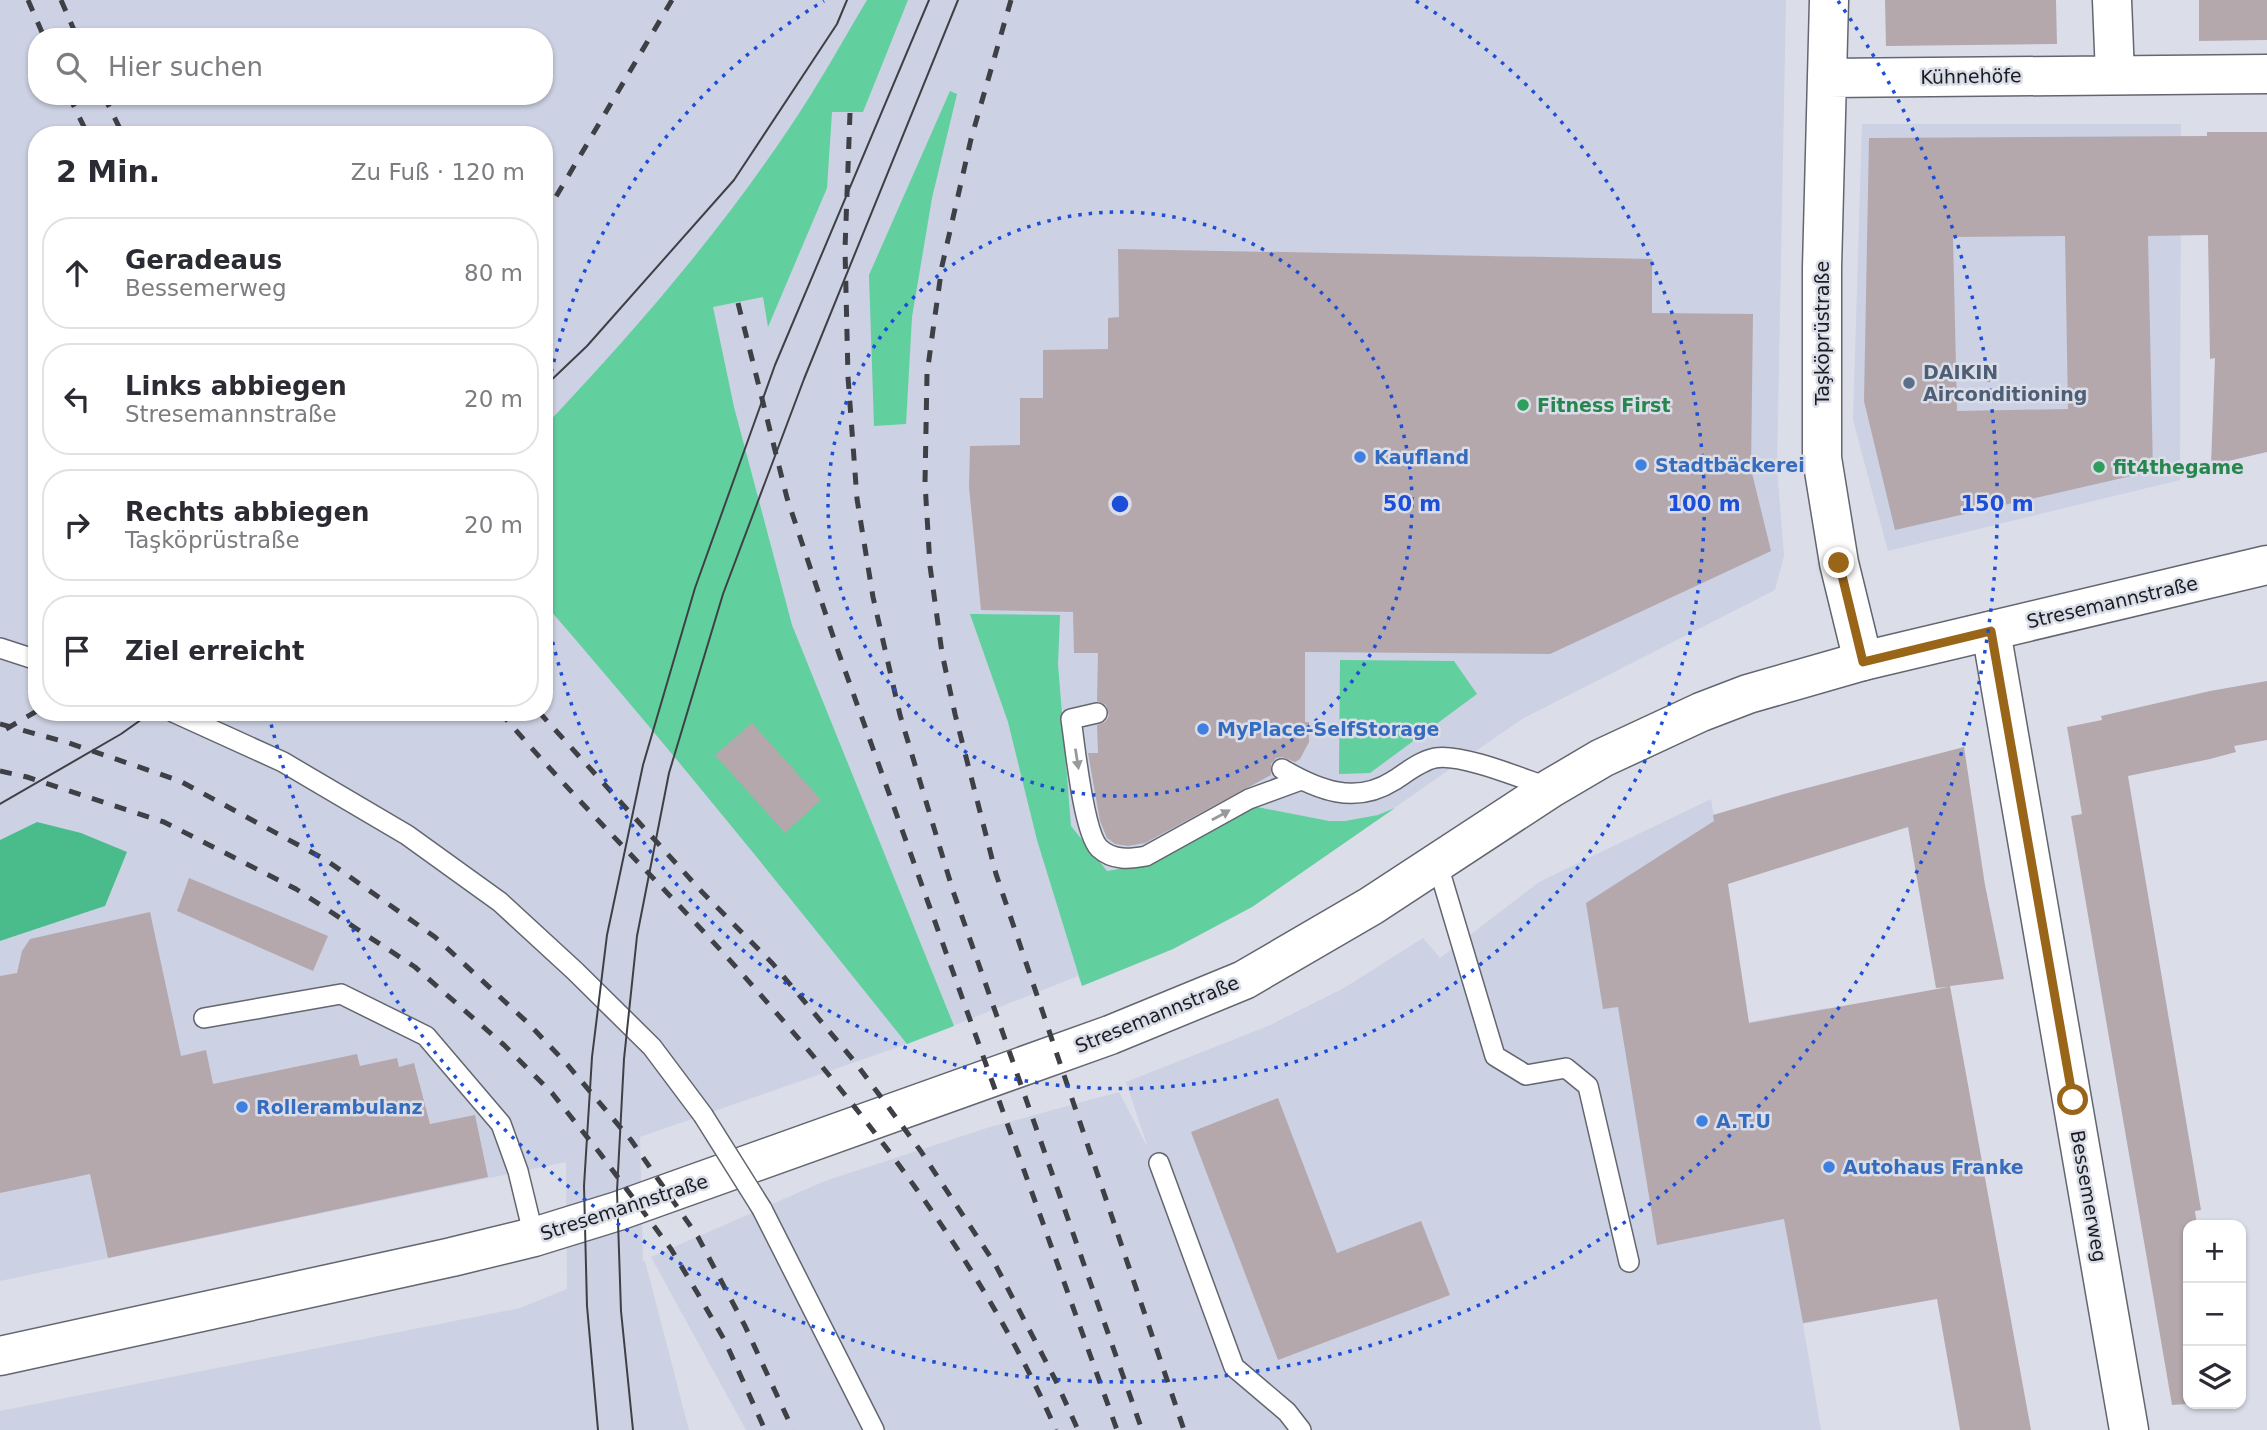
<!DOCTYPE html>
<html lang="de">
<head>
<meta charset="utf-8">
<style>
  body { margin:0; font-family:"DejaVu Sans",sans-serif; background:#f7f7f7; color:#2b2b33 }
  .controls { position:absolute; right:21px; bottom:21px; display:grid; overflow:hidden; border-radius:14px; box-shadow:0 2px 5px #0004 }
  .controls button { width:63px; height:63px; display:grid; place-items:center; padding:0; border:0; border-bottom:2px solid #e1e1e2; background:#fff; color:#2b2b33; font:35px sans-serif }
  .stop { position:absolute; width:21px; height:21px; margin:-16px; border:5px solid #986519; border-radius:50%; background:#fff }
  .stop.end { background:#986519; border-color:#fff; box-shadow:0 2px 7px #0008 }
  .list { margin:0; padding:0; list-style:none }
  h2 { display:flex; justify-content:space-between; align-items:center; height:91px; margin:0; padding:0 28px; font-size:30px }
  h2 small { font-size:23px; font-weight:400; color:#7c7c81 }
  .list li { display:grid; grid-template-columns:46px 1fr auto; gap:21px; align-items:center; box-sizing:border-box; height:112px; margin:0 14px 14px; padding:0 14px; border:2px solid #e1e1e2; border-radius:28px }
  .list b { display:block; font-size:26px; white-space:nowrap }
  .list p { margin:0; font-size:23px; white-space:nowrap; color:#7c7c81 }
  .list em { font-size:23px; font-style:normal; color:#7c7c81 }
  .icon { flex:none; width:38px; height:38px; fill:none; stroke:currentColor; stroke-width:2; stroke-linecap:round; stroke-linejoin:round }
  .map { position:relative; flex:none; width:2267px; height:1430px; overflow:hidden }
  .search { position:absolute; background:#fff; box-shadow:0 2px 5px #0004; left:28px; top:28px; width:525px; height:77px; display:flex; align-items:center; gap:18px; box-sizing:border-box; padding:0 24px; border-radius:28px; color:#7c7c81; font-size:26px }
  .panel { position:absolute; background:#fff; box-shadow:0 2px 5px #0004; left:28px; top:126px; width:525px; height:595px; border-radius:28px }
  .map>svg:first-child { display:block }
  .built { fill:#ccd1e3; fill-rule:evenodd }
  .green { fill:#61cf9e }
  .forest { fill:#4abb8a }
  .building { fill:#b4a8ad; fill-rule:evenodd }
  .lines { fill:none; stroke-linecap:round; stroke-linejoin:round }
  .lane-casing { stroke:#63666f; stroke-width:22 }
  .street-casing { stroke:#63666f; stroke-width:41 }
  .primary-casing { stroke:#63666f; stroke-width:41 }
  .lane { stroke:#fff; stroke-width:19 }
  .street { stroke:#fff; stroke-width:38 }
  .primary { stroke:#fff; stroke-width:38 }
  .tram { stroke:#3f4046; stroke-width:2 }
  .rail { stroke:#3f4046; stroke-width:5; stroke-dasharray:12 12; stroke-linecap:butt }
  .lane-bridge-casing { stroke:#63666f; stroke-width:22; stroke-linecap:butt }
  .lane-bridge { stroke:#fff; stroke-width:19 }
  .oneway { fill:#98999b }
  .route { stroke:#986519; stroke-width:9 }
  .ring { fill:none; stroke:#1d4ed8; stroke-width:3.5; stroke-dasharray:3.5 7 }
  .service-dot { fill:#5c6f8a; stroke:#dbdee9; stroke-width:2.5 }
  .leisure-dot { fill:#2e9e5b; stroke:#dbdee9; stroke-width:2.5 }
  .shop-dot { fill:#3f7fe0; stroke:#dbdee9; stroke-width:2.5 }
  .labels { text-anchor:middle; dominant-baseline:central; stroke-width:5; stroke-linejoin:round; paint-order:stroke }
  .street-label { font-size:19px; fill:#1b1c20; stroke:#dbdee9 }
  .service-label { font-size:19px; font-weight:bold; fill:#4e5e75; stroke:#dbdee9; text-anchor:start }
  .leisure-label { font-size:19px; font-weight:bold; fill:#27864d; stroke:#dbdee9; text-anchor:start }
  .shop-label { font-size:19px; font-weight:bold; fill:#366cbe; stroke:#dbdee9; text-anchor:start }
  .centre { fill:#1d4ed8; stroke:#dbdee9; stroke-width:3.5 }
  .ring-label { font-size:21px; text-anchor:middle; font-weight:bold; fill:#1d4ed8; stroke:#dbdee9; stroke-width:5; stroke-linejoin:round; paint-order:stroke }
</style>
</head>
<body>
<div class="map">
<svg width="2267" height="1430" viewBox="0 0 2267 1430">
  <rect width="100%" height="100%" fill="#dbdee9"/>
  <path class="built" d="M0 0H1786L1777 469 1784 556 1775 590 1522 719 1252 907 1173 949 1082 986 1078 976 907 1044 640 1137 643 1261H645L689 1430H0V1411L520 1308 567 1289 566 1162 0 1281V941L105 906 37 822 0 840ZM37 37H544V96H37ZM37 135H544V712H37Z
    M1862 124H2181L2180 480 1888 551 1853 420Z
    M1711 799 1749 1022 1828 1008 1850 1133 1881 1309 1803 1324 1821 1430H746L651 1257 825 1181 990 1127 1119 1092 1148 1148 1126 1082 1268 1026 1344 988 1423 938 1440 958 1539 882Z"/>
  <path class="green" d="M867 0H908L863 112H832L827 188 768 327 763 297 713 307 734 407 792 625 954 1026 907 1044C788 895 669 747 544 603V427C633 333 718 235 790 127 818 86 842 42 867 0Z
    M950 91 957 94 932 198 912 317 906 424 874 426 869 275Z
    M970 614 1060 615 1058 664 1071 826 1107 871 1137 866 1252 806 1329 821H1345L1378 815 1395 808 1252 907 1173 949 1082 986 1037 840 1008 722Z
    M1340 660 1454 661 1477 694 1370 773 1339 774Z"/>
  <path class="forest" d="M37 822 81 833 127 852 105 906 0 941V840Z"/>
  <path class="building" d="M1885 0H2056L2057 44 1886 46Z
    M2199 0H2267V40L2199 41Z
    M2207 132H2267V452L2211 465 2215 358 2210 359 2208 235 2148 236 2153 471 1895 530 1864 401 1869 138 2207 136ZM2065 236 2068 409 1957 411 1953 237Z
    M1118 249 1652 259V313L1753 314 1751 469 1771 551 1550 654 1305 652V722H1309V742L1300 759 1295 762 1282 757 1276 758 1271 764V775L1145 843 1128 846 1115 844 1107 838 1100 821 1088 753H1098L1097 725 1105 722 1109 716 1106 705 1097 701 1098 653H1074L1073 612 981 610 969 487 970 446 1020 445V398H1043V350L1108 349V318L1119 317Z
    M2267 681V740L2234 746 2236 752 2210 759 2128 776 2201 1210 2195 1211 2197 1225H2188V1404L2172 1405 2071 816 2082 814 2067 727 2102 720 2101 716 2210 691Z
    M752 723 821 800 785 833 715 755Z
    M1964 747 1985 885 2004 979 1950 986 2031 1430H1960L1937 1299 1803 1323 1784 1219 1657 1245 1618 1007 1603 1009 1586 903 1714 821 1713 815 1784 794ZM1908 827 1936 988 1948 987 1749 1023 1728 884Z
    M189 878 328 936 313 971 177 911Z
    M150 912 181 1056 206 1050 213 1084 357 1054 360 1066 397 1058 399 1067 414 1063 430 1124 475 1115 488 1177 108 1258 90 1174 0 1193V976L17 973 22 951 30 939Z
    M1278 1098 1337 1253 1421 1221 1450 1295 1278 1360 1191 1132Z"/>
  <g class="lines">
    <defs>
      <path id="lane" d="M0 648 37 660
        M173 712 283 762 407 835 500 902 575 971 652 1047 703 1115
        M1097 713 1071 719C1075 745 1083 831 1099 848 1113 861 1130 859 1146 856L1249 799 1301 780
        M1282 769C1318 790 1355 805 1393 781 1406 773 1420 761 1435 758 1461 753 1523 779 1550 788
        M1437 862 1495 1056 1526 1075 1566 1068 1588 1086 1629 1262
        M204 1018 341 994 426 1036 501 1124 518 1171 534 1237
        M1159 1163 1234 1367 1287 1412 1301 1430
        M762 1209 874 1430"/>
      <path id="street" d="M1829 0 1822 268V458L1839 563 1863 661
        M2112 0 2115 75
        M1828 78 2267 74
        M1991 631 2129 1430"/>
      <path id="primary" d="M0 1356 452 1257 534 1237 618 1211 1110 1035 1244 980 1371 906 1551 788 1602 758 1701 712 1748 694 1863 661 2267 565"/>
    </defs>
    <use href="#lane" class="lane-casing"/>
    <use href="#street" class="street-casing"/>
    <use href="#primary" class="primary-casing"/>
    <use href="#lane" class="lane"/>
    <use href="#street" class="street"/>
    <use href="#primary" class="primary"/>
    <path class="tram" d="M544 387 587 346 734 180 837 24 847 0
      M0 804 121 734 152 712
      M598 1430 587 1306 584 1186 592 1057 607 935 643 765 695 588 775 365 929 0
      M633 1430 621 1311 617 1191 624 1059 637 936 669 773 723 594 804 379 958 0"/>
    <path class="rail" d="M28 0 44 37
      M61 0 77 37
      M1011 0 971 139 942 266 933 330 927 374 925 483 930 566 942 653 955 714 996 874 1184 1430
      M69 96 88 135
      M104 96 123 135
      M850 113 845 249 848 377 857 499 873 597 900 715 953 891 1142 1430
      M544 217 672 0
      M738 303 787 498 838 651 1117 1430
      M500 712C583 809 675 897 759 993 873 1122 987 1271 1056 1430
      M539 712 702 892 773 964 855 1062 920 1150 995 1264 1056 1381 1078 1430
      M0 724 69 743 180 781 326 860 435 937 527 1022 566 1063 631 1140 698 1237 745 1326 793 1430
      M6 729 37 711
      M0 771 27 777 164 822 296 889 415 967 504 1045 552 1093 599 1152 671 1249 698 1294 725 1341 765 1430"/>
    <defs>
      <path id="lane-bridge" d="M703 1115 762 1209"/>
    </defs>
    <use href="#lane-bridge" class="lane-bridge-casing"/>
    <use href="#lane-bridge" class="lane-bridge"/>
  </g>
  <defs><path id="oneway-solid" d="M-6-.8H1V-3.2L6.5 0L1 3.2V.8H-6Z" transform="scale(1.75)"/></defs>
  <g class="oneway">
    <use href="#oneway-solid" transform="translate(1077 759) rotate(81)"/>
    <use href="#oneway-solid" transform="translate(1221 815) rotate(-29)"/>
  </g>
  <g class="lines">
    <path class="route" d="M1839 563 1863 662 1991 631 2073 1100"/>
  </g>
  <g class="ring">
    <circle cx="1120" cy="504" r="292"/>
    <path d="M545 403A584 584 0 0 1 824 1M1416 1A584 584 0 1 1 545 605"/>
    <path d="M1838 1A877 877 0 1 1 269 716"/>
  </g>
  <circle class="service-dot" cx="1909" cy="383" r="7"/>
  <g class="leisure-dot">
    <circle cx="1523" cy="405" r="7"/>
    <circle cx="2099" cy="467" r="7"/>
  </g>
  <g class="shop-dot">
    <circle cx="1360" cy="457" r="7"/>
    <circle cx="1641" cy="465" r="7"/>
    <circle cx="1203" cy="729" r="7"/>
    <circle cx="242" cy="1107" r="7"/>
    <circle cx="1702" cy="1121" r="7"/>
    <circle cx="1829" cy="1167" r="7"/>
  </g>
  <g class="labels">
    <g class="street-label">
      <text transform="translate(1971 76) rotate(-1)">Kühnehöfe</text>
      <text transform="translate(1822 333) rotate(-90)">Taşköprüstraße</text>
      <text transform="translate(2112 602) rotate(-13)">Stresemannstraße</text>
      <text transform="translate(1157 1014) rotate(-22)">Stresemannstraße</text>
      <text transform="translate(2089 1196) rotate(80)">Bessemerweg</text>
      <text transform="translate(624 1207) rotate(-18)">Stresemannstraße</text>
    </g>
    <g class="service-label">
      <text x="1923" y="372">DAIKIN<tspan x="1923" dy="22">Airconditioning</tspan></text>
    </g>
    <g class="leisure-label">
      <text x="1537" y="405">Fitness First</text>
      <text x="2113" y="467">fit4thegame</text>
    </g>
    <g class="shop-label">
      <text x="1374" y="457">Kaufland</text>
      <text x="1655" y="465">Stadtbäckerei</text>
      <text x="1217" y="729">MyPlace-SelfStorage</text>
      <text x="256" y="1107">Rollerambulanz</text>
      <text x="1716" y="1121">A.T.U</text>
      <text x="1843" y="1167">Autohaus Franke</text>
    </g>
  </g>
  <circle cx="1120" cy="504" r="10" class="centre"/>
  <g class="ring-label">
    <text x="1412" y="511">50 m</text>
    <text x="1704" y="511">100 m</text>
    <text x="1997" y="511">150 m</text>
  </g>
</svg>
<div class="controls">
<button>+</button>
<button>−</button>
<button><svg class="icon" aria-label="layers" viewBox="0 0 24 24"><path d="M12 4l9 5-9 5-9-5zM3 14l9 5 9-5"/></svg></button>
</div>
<div class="stop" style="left:2073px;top:1100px"></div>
<div class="stop end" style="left:1839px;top:563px"></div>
<div class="search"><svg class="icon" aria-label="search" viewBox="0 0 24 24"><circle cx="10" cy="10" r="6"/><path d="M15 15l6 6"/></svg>Hier suchen</div>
<section class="panel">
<h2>2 Min.<small>Zu Fuß · 120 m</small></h2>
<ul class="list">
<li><svg class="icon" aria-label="ahead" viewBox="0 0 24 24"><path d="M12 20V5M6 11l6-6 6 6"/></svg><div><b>Geradeaus</b><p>Bessemerweg</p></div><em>80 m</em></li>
<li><svg class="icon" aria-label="left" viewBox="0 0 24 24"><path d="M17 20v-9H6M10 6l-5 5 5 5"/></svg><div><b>Links abbiegen</b><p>Stresemannstraße</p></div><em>20 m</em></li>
<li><svg class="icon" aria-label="right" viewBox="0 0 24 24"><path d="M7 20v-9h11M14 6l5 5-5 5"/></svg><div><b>Rechts abbiegen</b><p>Taşköprüstraße</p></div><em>20 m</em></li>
<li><svg class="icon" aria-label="arrive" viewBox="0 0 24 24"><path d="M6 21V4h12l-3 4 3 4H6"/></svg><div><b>Ziel erreicht</b></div></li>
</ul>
</section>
</div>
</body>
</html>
